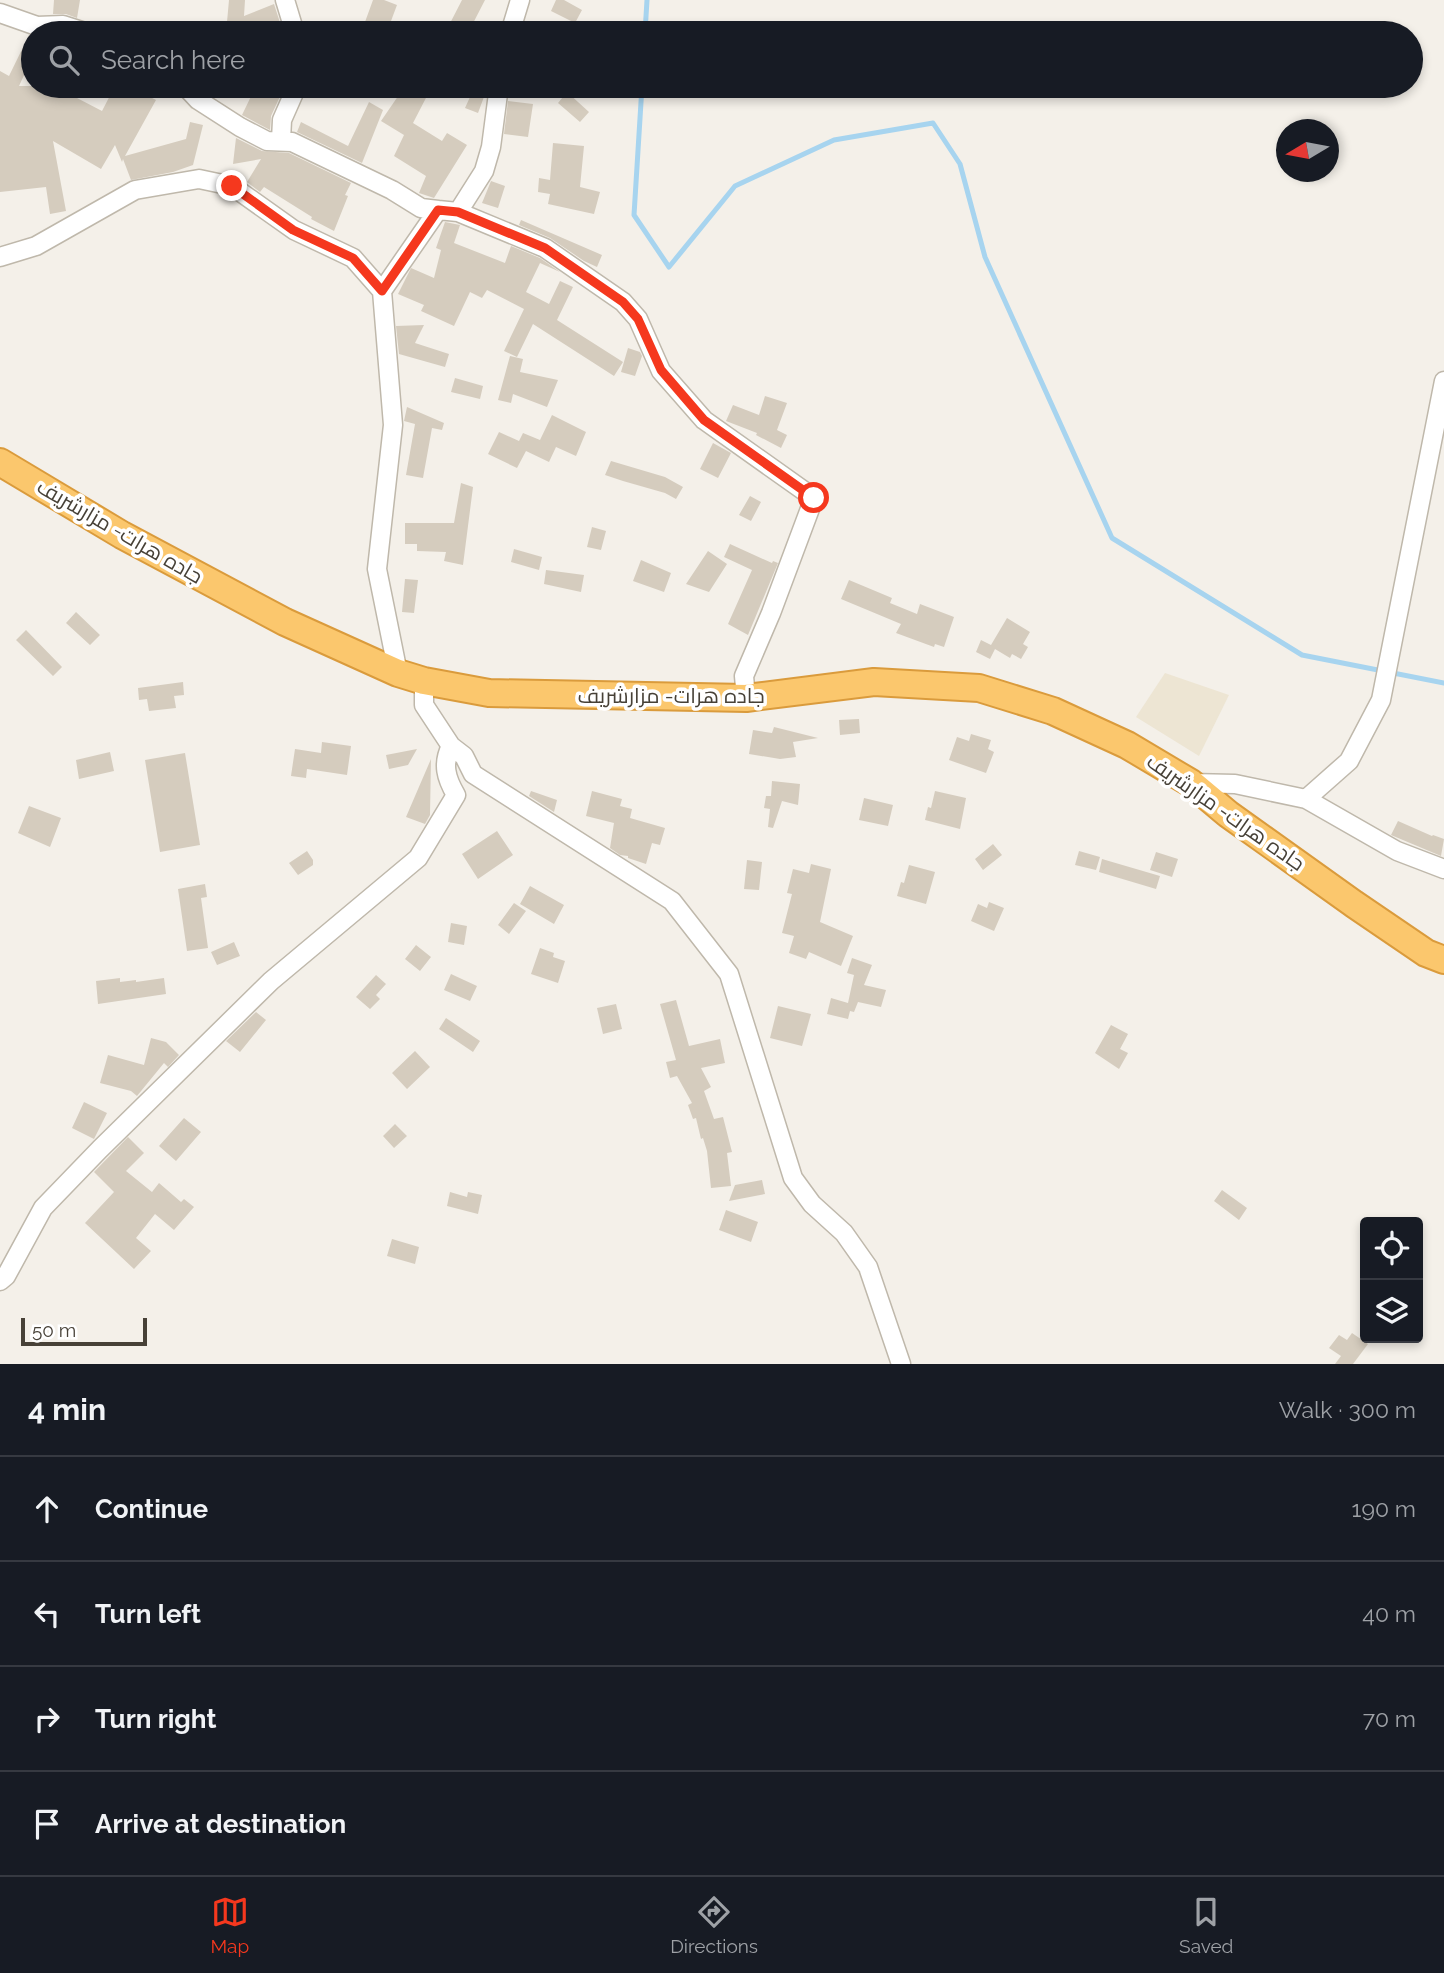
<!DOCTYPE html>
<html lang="en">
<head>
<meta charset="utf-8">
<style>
  body { margin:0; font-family:Raleway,Cairo,sans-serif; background:#242831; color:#f1f3f6 }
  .controls { position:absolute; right:21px; bottom:21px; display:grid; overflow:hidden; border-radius:7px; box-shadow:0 4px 10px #0003 }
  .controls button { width:63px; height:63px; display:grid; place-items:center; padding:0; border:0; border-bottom:2px solid #363941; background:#171b24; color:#f1f3f6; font:35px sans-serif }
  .compass { position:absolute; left:1276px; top:119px; width:63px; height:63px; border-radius:50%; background:#171b24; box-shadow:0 4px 10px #0003; rotate:260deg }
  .scale { position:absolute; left:21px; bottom:18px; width:126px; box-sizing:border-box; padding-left:7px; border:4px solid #474137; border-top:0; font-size:19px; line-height:24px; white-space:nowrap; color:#474137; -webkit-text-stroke:5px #fff; paint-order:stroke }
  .stop { position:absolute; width:21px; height:21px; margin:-16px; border:5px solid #f5381e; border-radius:50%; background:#fff }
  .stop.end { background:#f5381e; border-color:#fff; box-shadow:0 2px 7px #0008 }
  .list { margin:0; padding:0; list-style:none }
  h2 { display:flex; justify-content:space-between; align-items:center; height:91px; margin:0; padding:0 28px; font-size:30px }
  h2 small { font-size:23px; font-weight:400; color:#9ea1a6 }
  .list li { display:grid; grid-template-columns:46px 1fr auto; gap:21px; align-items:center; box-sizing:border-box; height:105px; padding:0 28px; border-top:2px solid #363941 }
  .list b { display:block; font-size:26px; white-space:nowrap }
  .list em { font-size:23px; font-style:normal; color:#9ea1a6 }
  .icon { flex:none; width:38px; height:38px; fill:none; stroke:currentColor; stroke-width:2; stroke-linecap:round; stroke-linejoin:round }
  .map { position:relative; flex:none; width:1444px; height:1364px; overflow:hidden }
  .search { position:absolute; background:#171b24; box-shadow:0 4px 10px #0003; left:21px; right:21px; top:21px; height:77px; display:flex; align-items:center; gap:18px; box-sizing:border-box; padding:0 24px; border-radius:38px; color:#9ea1a6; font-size:26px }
  .sheet { height:511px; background:#171b24 }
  nav { display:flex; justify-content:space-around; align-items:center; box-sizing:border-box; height:98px; border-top:2px solid #363941; background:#171b24; font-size:19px; color:#9ea1a6 }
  nav a { display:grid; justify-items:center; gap:4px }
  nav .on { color:#f5381e }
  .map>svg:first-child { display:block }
  .education { fill:#ede5d3 }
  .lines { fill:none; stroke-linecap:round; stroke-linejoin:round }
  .stream { stroke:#a7d4ef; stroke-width:5 }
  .building { fill:#d5ccbe }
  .minor-casing { stroke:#bfb8ab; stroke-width:21 }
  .highway-casing { stroke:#da9b3c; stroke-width:30 }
  .minor { stroke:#fff; stroke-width:18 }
  .highway { stroke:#fbc76d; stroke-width:26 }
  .route { stroke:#f5381e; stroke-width:9 }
  .labels { text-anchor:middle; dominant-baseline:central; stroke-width:7; stroke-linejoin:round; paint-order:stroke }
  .street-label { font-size:21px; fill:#474137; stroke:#fff }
</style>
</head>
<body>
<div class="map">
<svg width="1444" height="1364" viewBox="0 0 1444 1364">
  <rect width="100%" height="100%" fill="#f4f0e9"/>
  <path class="education" d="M1165 673 1229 695 1199 756 1136 717Z"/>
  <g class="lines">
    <path class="stream" d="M645 33 647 0
      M642 86 634 215 669 267 735 186 834 140 933 123 960 164 985 257 1112 538 1302 655 1444 683"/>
  </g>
  <path class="building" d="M54 0H80L77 18 66 14H53Z
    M229 0H245L244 16 274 4 283 32 226 33Z
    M373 0H384L397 5 391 21 416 33H361Z
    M462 0H485L468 33H445Z
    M556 0H564L582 10 575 23 551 11Z
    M29 35 33 37V56L19 86H83L77 98 102 111 115 86H140L137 90 156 100 125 156 186 139 190 122 203 125 193 165 173 172 131 180 123 159 122 162 115 145 101 169 53 141 66 211 50 214 46 187 0 192V71L9 76Z
    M256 86H274L283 90 271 116 270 130 242 115Z
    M405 86H429L424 94 427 96 413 123 442 141 447 133 467 145 434 198 419 193 426 176 394 156 404 135 381 121Z
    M475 86H488L478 113 465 108Z
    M567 92 589 112 580 122 558 103Z
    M508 101 533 104 528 137 504 134Z
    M369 102 383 110 362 163 297 132 301 122 348 146Z
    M236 138 262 151 289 153 351 183 345 195 348 196 334 231 311 219 312 217 264 187 260 192 247 182 261 159 233 164Z
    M553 143 584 146 580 187 600 192 594 214 548 204 550 194 538 192 539 178 550 180Z
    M491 181 505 186 498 208 482 203Z
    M521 220 602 255 597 267 584 261 550 238 519 225Z
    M445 222 460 225 454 243 505 263 511 246 540 258 560 272 540 263 526 292 549 304 560 281 573 287 557 320 623 362 614 376 533 324 517 357 504 351 524 309 487 290 482 298 470 292 454 326 421 311 424 305 398 294 411 268 434 278 441 250 436 248Z
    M424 325 415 343 449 354 445 367 399 354 396 326Z
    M628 348 640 352 642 356 635 376 621 372Z
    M510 356 523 359 520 372 558 380 547 407 513 394 511 403 498 400Z
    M455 378 483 386 480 399 451 392Z
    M765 396 787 403 777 430 787 435 781 448 756 435 757 433 726 421 733 405 759 415Z
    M407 407 444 423 442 430 432 428 423 478 406 475 415 424 404 421Z
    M552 415 586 432 576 456 556 447 549 462 526 451 517 468 488 454 499 432 519 441 523 433 540 440Z
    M713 443 731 453 718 478 700 469Z
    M611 461 665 477 683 487 676 499 665 493 623 481 605 475Z
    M461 483 473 487 463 565 444 561 446 552 417 551V544H405V523H454Z
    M750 496 761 502 751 521 739 515Z
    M592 527 606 531 601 550 587 547Z
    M730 544 772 563 773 561 778 563 748 635 728 624 752 570 724 557Z
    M514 549 542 557 539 570 511 562Z
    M708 551 727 564 709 592 686 584Z
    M641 560 671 573 664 592 633 581Z
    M546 570 584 575 581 592 544 584Z
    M405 579 418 580 414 613 402 612Z
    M849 580 892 598 890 603 917 614 920 604 954 617 944 647 935 644 934 647 896 633 901 624 841 599Z
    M76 612 100 635 90 645 66 623Z
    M1007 618 1030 632 1023 644 1028 647 1021 659 1012 654 1010 658 995 649 990 659 976 652 981 640 991 645Z
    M26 630 62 667 53 676 16 640Z
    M183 682 184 695 174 696 176 708 149 711 147 699 139 700 138 688Z
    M859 719 860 733 840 735 839 720Z
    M774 727 818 738 793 742 796 757 780 759 749 754 753 730 772 733Z
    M971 734 991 740 988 749 994 752 986 773 949 760 957 737 969 741Z
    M322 742 351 746 347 775 307 769 306 778 291 776 295 749 321 753Z
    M417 749 408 765 389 769 386 755Z
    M110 752 114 771 79 779 76 760Z
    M185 753 200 845 160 852 145 760Z
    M431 759 430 815 425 824 406 817Z
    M772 781 800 784 798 805 782 801 773 828 768 827 770 809 764 808 766 796H771Z
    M531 791 557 800 554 812 529 796Z
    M592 791 622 799 620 806 632 809 630 818 665 828 660 845 652 843 646 864 628 858V856L620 855 610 848 614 823 586 816Z
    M935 791 966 798 960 829 925 820 928 807 931 808Z
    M864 798 893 805 888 826 859 820Z
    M29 806 61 818 50 847 18 833Z
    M1398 821 1432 836 1433 835 1444 839 1441 856 1391 835Z
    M497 831 513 855 478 879 462 854Z
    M993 844 1002 855 983 870 975 859Z
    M307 851 313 860V865L298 875 289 863Z
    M1079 851 1100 857 1096 870 1075 865Z
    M1156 852 1178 859 1172 877 1150 870Z
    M1102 859 1160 876 1156 889 1099 872Z
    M747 860 762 862 759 890 744 889Z
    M811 864 831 869 820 922 853 936 841 966 809 952 806 959 789 953 794 936 782 933 792 894 787 893 793 869 809 873Z
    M909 865 935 872 926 904 897 896 901 882 904 883Z
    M205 884 207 897 201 898 208 948 187 951 178 889Z
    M530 886 564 905 554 924 520 904Z
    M989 902 1004 908 994 931 971 921 978 904 987 908Z
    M514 903 526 911 509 934 498 925Z
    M451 923 467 926 464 945 448 942Z
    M234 942 240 956 217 965 211 952Z
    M416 945 431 957 420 971 405 959Z
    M540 948 554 953 553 957 565 961 558 983 531 974Z
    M852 958 872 965 864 985 886 990 881 1007 858 1002 854 1012 850 1011 848 1019 827 1014 831 998 848 1003 854 975 847 973Z
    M451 974 477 986 470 1001 444 990Z
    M376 975 386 984 376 995 380 999 370 1009 356 997Z
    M120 978V982L136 980V982L164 978 166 994 98 1004 96 981Z
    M676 1000 689 1046 720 1039 725 1063 701 1068 711 1087 704 1091 714 1119 723 1117 732 1152 727 1153 731 1186 711 1188 707 1151 703 1138 701 1139 696 1118 693 1119 688 1105 692 1103 677 1076 670 1078 666 1062 676 1060 660 1004Z
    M616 1004 622 1029 603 1034 597 1008Z
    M778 1006 811 1014 802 1046 770 1038Z
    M256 1012 266 1020 240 1052 226 1041Z
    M446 1018 480 1041 473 1052 439 1029Z
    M1111 1025 1128 1034 1120 1049 1128 1053 1119 1069 1095 1053Z
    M151 1038 166 1042 179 1055 168 1067 164 1063 137 1096 131 1091 100 1083 108 1055 144 1065Z
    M415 1051 430 1067 407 1089 392 1073Z
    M84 1102 107 1113 94 1139 72 1128Z
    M184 1118 201 1132 176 1161 159 1146Z
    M395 1124 407 1136 394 1148 383 1136Z
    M128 1137 144 1153 126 1171 152 1192 159 1183 181 1202 184 1199 194 1207 174 1230 155 1214 136 1238 151 1251 134 1269 85 1223 114 1192 94 1172Z
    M762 1180 765 1194 729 1201 735 1185Z
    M1222 1190 1247 1208 1239 1220 1214 1201Z
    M450 1192 467 1197 468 1192 482 1195 478 1214 447 1206Z
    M726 1210 758 1222 751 1242 719 1230Z
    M392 1239 419 1247 415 1264 387 1256Z
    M1352 1333 1368 1344 1353 1364H1335L1341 1356 1329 1348 1339 1335 1347 1340Z"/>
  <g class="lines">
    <defs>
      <path id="minor" d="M285 0 295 33
        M0 13 37 26 63 25 88 33
        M510 33 520 0
        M185 86 198 100 240 127 267 141 292 142 392 190 421 208 438 210
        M281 140 282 120 297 86
        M458 212 484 171 491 147 499 86
        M0 257 36 246 135 190 199 179 232 186 294 230 353 258 382 291
        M398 673 377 569 393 425 382 291 438 210 458 212 545 248 623 302 638 319 661 371 704 420 814 498 771 613 744 676 746 698
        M424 681V705L451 746
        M1191 783 1235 784 1306 799 1349 761 1381 700 1444 381
        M1306 799 1397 851 1444 869
        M0 1281 6 1276 43 1208 100 1149 271 981 418 858 456 795C446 778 442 764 451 746L464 756 473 774 672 901 729 974 793 1178 812 1204 844 1233 868 1267 901 1364"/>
      <path id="highway" d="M0 462 122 535 285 622 398 673 424 681 489 693 746 698 874 682 979 688 1053 711 1127 745 1191 783 1228 814 1354 904 1426 953 1444 960"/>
    </defs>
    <use href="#minor" class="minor-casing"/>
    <use href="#highway" class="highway-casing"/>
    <use href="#minor" class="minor"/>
    <use href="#highway" class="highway"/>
  </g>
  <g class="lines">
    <path class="route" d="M232 186 293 230 353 258 382 291 438 210 458 212 545 248 623 302 638 319 661 370 704 420 814 498"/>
  </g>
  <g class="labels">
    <g class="street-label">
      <text transform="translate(120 531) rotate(30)">جاده هرات- مزارشریف</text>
      <text x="671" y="695">جاده هرات- مزارشریف</text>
      <text transform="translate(1226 812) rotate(35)">جاده هرات- مزارشریف</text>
    </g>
  </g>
</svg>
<div class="controls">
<button><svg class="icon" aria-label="locate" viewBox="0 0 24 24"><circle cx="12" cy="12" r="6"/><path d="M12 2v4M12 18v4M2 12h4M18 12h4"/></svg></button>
<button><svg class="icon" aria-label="layers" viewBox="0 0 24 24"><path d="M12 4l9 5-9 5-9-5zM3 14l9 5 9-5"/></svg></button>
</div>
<svg class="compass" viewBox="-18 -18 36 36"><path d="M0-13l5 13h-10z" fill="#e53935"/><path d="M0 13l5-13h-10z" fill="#9ea1a6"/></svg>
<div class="scale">50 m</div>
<div class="stop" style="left:814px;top:498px"></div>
<div class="stop end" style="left:232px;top:186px"></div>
<div class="search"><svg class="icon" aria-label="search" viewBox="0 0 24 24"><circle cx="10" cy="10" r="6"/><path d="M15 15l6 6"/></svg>Search here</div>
</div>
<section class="sheet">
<h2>4 min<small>Walk · 300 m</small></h2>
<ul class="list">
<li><svg class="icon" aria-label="ahead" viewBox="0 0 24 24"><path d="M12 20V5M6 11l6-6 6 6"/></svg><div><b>Continue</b></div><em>190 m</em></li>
<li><svg class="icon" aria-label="left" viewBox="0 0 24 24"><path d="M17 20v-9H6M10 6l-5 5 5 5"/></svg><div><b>Turn left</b></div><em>40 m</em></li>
<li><svg class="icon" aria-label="right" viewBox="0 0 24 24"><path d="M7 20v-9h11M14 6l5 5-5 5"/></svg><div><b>Turn right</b></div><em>70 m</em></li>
<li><svg class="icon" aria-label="arrive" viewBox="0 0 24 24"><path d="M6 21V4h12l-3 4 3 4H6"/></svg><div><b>Arrive at destination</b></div></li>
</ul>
</section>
<nav>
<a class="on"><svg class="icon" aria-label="map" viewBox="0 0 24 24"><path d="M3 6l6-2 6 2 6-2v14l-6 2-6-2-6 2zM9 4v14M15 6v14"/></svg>Map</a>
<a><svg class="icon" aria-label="directions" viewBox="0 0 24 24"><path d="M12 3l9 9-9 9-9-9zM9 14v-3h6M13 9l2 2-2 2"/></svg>Directions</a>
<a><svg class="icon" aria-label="saved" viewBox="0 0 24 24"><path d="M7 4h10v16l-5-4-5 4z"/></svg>Saved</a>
</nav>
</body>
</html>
